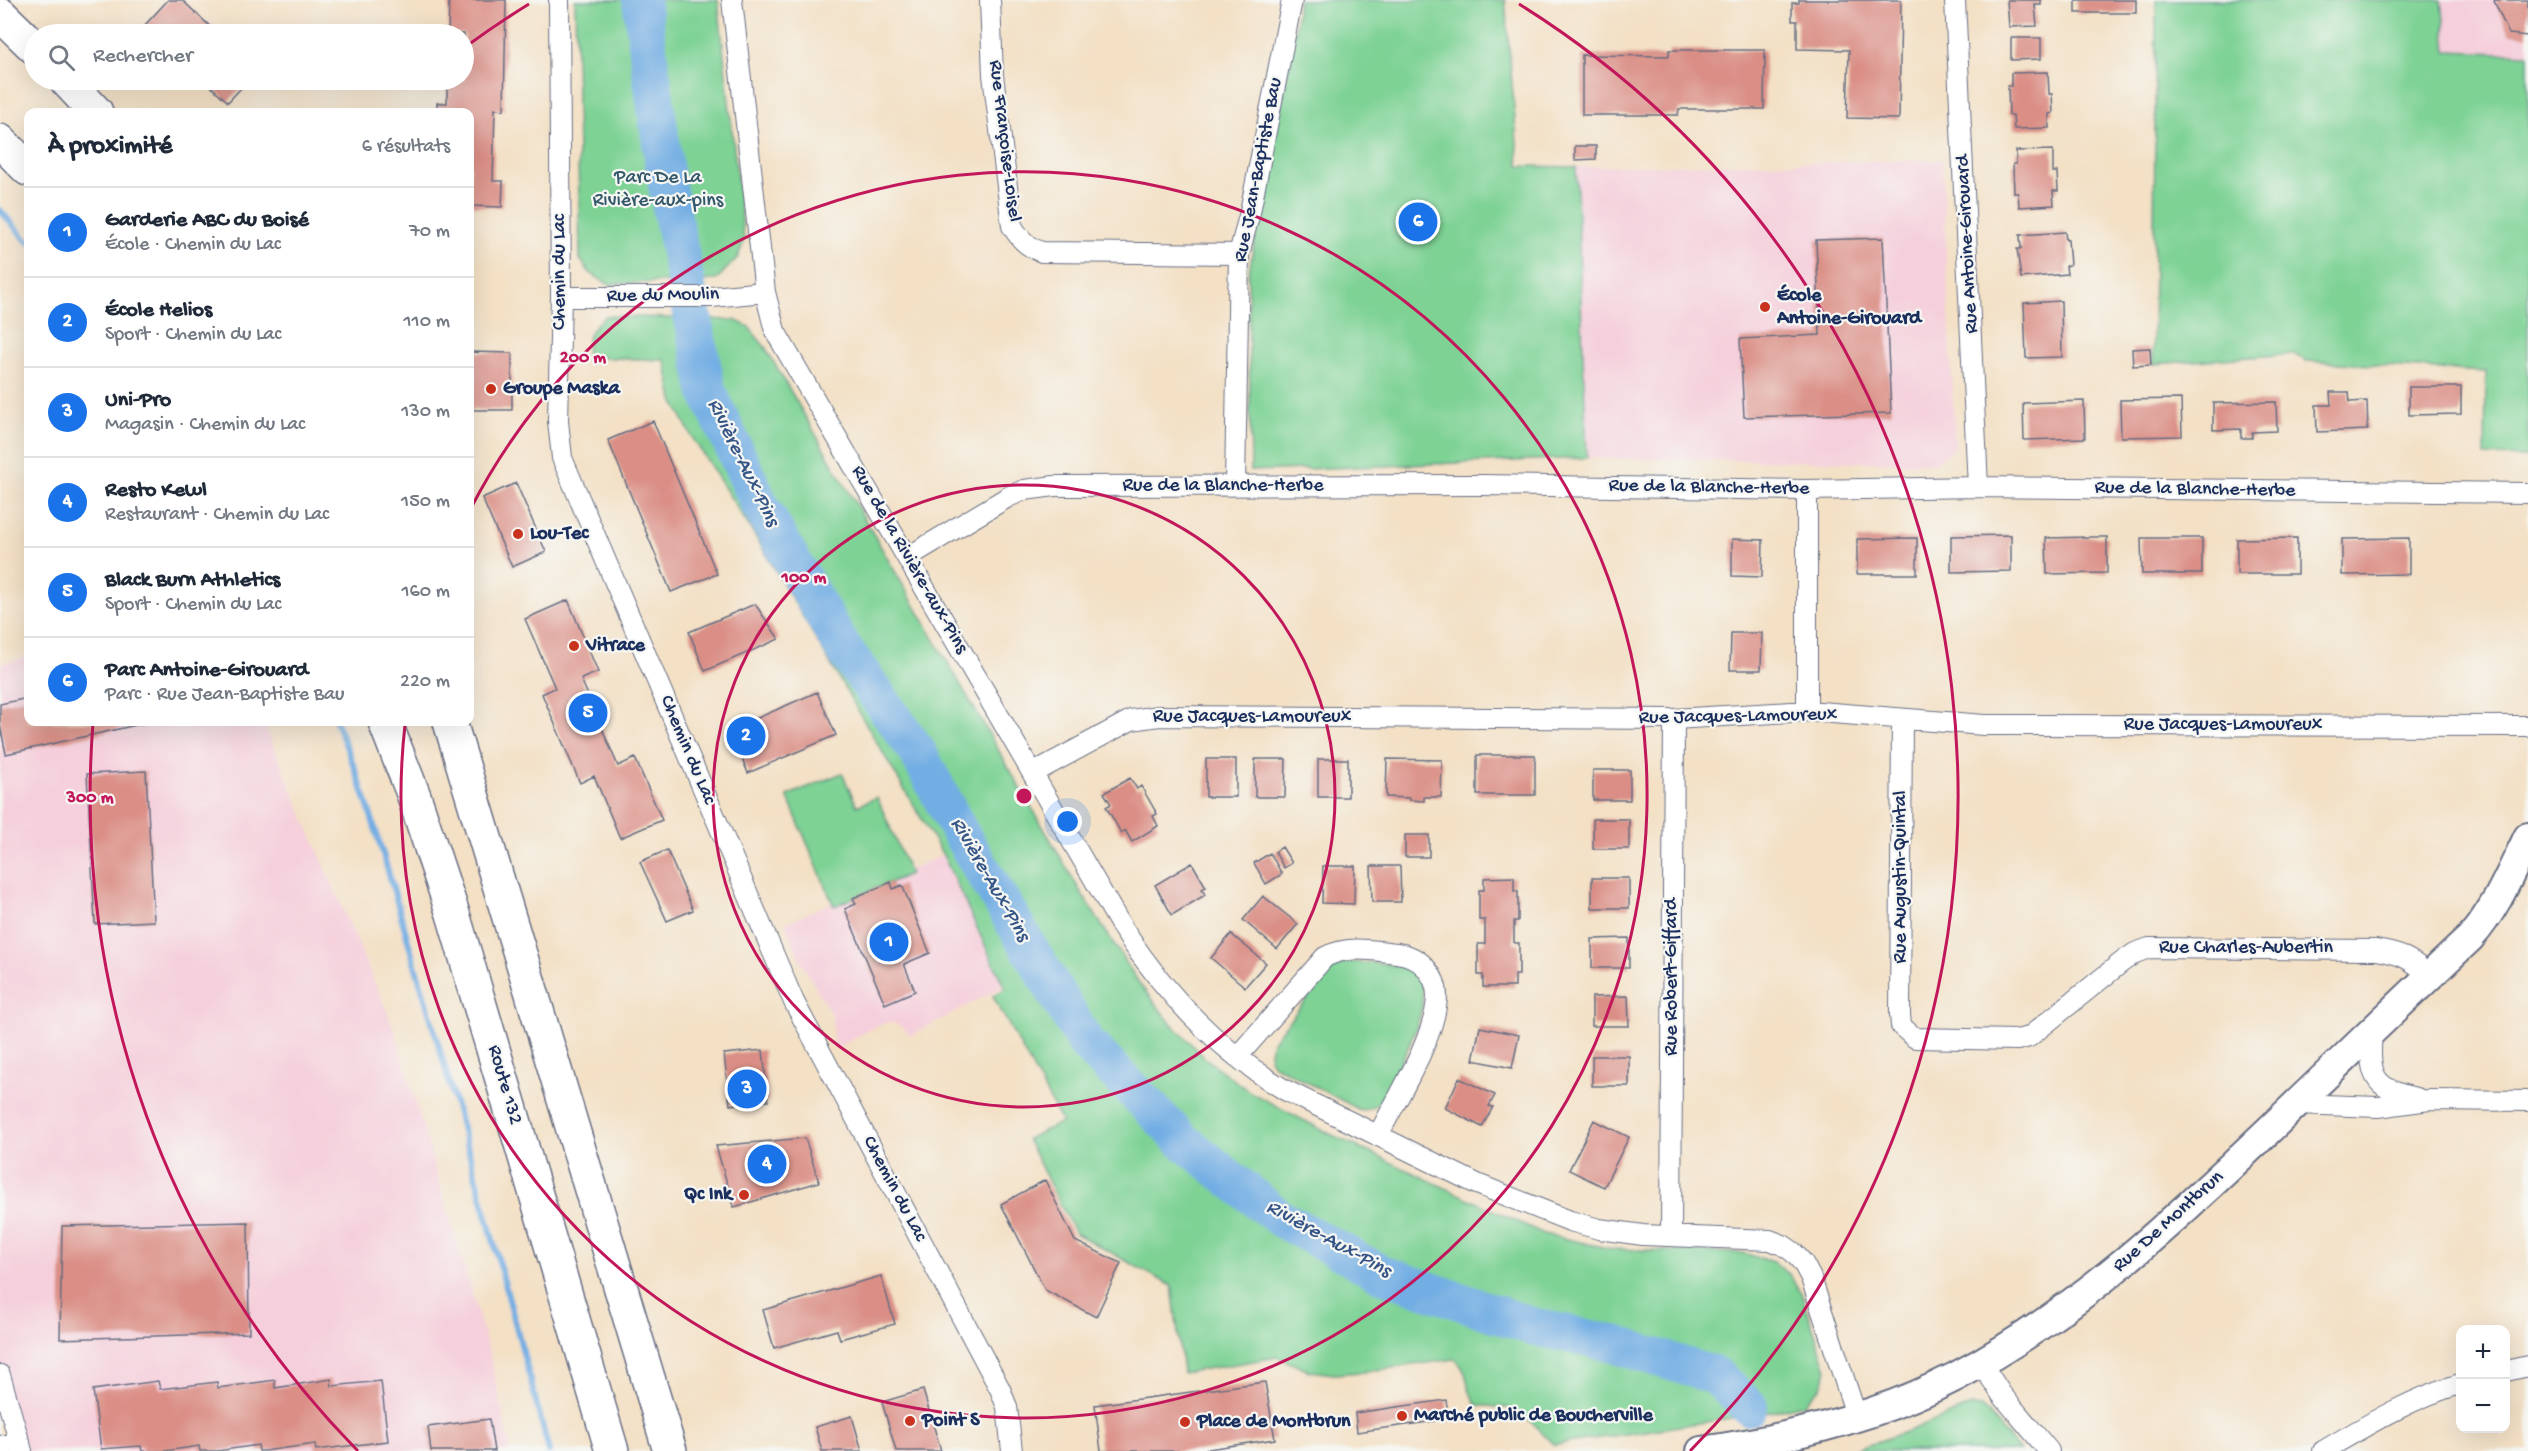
<!DOCTYPE html>
<html lang="fr">
<head>
<meta charset="utf-8">
<style>
  body { margin:0; font-family:"Gochi Hand",sans-serif; background:#f2f2f3; color:#1f2937 }
  .controls { position:absolute; right:18px; bottom:18px; display:grid; overflow:hidden; border-radius:12px; box-shadow:0 6px 24px #0002 }
  .controls button { width:54px; height:54px; display:grid; place-items:center; padding:0; border:0; border-bottom:2px solid #e0e1e3; background:#fff; color:#1f2937; font:30px sans-serif }
  .you { position:absolute; left:1068px; top:822px; width:21px; height:21px; margin:-15px; border:4px solid #fff; border-radius:50%; background:#1a73e8; box-shadow:0 0 0 9px #1a73e833 }
  .badge { display:grid; place-items:center; width:39px; height:39px; border-radius:50%; background:#1a73e8; color:#fff; font-size:20px; font-weight:700 }
  .pin { position:absolute; translate:-50% -50%; border:3px solid #fff; box-shadow:0 2px 6px #0006 }
  .list { margin:0; padding:0; list-style:none }
  h2 { display:flex; justify-content:space-between; align-items:center; height:78px; margin:0; padding:0 24px; font-size:26px }
  h2 small { font-size:20px; font-weight:400; color:#747a83 }
  .list li { display:grid; grid-template-columns:39px 1fr auto; gap:18px; align-items:center; box-sizing:border-box; height:90px; padding:0 24px; border-top:2px solid #e0e1e3 }
  .list b { display:block; font-size:22px; white-space:nowrap }
  .list p { margin:0; font-size:20px; white-space:nowrap; color:#747a83 }
  .list em { font-size:20px; font-style:normal; color:#747a83 }
  .icon { flex:none; width:33px; height:33px; fill:none; stroke:currentColor; stroke-width:2; stroke-linecap:round; stroke-linejoin:round }
  .map { position:relative; flex:none; width:2528px; height:1451px; overflow:hidden }
  .search { position:absolute; background:#fff; box-shadow:0 6px 24px #0002; left:24px; top:24px; width:450px; height:66px; display:flex; align-items:center; gap:15px; box-sizing:border-box; padding:0 21px; border-radius:33px; color:#747a83; font-size:22px }
  .panel { position:absolute; background:#fff; box-shadow:0 6px 24px #0002; left:24px; top:108px; width:450px; height:618px; border-radius:12px }
  .map>svg:first-child { display:block }
  .built { fill:#f5cfdb }
  .green { fill:#7dd294; stroke:#4c8079; stroke-width:1.5 }
  .lines { fill:none; stroke-linecap:round; stroke-linejoin:round }
  .stream { stroke:#72ade3; stroke-width:6 }
  .river { stroke:#72ade3; stroke-width:38 }
  .building { fill:#da8e85 }
  .street-casing { stroke:#676d82; stroke-width:22 }
  .secondary-casing { stroke:#676d82; stroke-width:32 }
  .highway-casing { stroke:#676d82; stroke-width:36 }
  .street { stroke:#fff; stroke-width:20 }
  .secondary { stroke:#fff; stroke-width:28 }
  .highway { stroke:#fff; stroke-width:33 }
  .ring { fill:none; stroke:#c2185b; stroke-width:3 }
  .poi-dot { fill:#c8321e; stroke:#f6f6f2; stroke-width:2 }
  .labels { text-anchor:middle; dominant-baseline:central; stroke-width:4.5; stroke-linejoin:round; paint-order:stroke }
  .street-label { font-size:20px; fill:#1b2f5e; stroke:#f6f6f2 }
  .park-label { font-size:20px; fill:#34586c; stroke:#f6f6f2 }
  .poi-label { font-size:20px; font-weight:bold; fill:#1b2f5e; stroke:#f6f6f2; text-anchor:start }
  .water-label { font-size:21px; font-style:italic; fill:#355586; stroke:#f6f6f2 }
  .centre { fill:#c2185b; stroke:#f6f6f2; stroke-width:3 }
  .ring-label { font-size:18px; text-anchor:middle; font-weight:bold; fill:#c2185b; stroke:#f6f6f2; stroke-width:4.5; stroke-linejoin:round; paint-order:stroke }
</style>
</head>
<body>
<div class="map">
<svg width="2528" height="1451" viewBox="0 0 2528 1451">
  <rect width="100%" height="100%" fill="#f6f6f2"/>
  <filter id="ink" filterUnits="userSpaceOnUse"><feTurbulence type="fractalNoise" baseFrequency=".0167" numOctaves="2"/><feDisplacementMap in="SourceGraphic" scale="12" xChannelSelector="R" yChannelSelector="G"/><feConvolveMatrix kernelMatrix="1 2 1 2 8 2 1 2 1" color-interpolation-filters="sRGB"/></filter>
  <filter id="wash" filterUnits="userSpaceOnUse"><feTurbulence type="fractalNoise" baseFrequency=".008" numOctaves="4" result="noise"/><feDisplacementMap in="SourceGraphic" scale="24" xChannelSelector="R" yChannelSelector="G"/><feGaussianBlur stdDeviation="1.35" result="paint"/><feColorMatrix in="noise" values="0 0 0 0 0 0 0 0 0 0 0 0 0 0 0 0 0 1.4 0 .05"/><feComposite in="paint" operator="in"/></filter>
  <g filter="url(#wash)">
    <rect width="100%" height="100%" fill="#f3e0c5"/>
    <path class="built" d="M2442 0H2528V54L2446 51Z
      M1942 160 1955 448 1934 463 1587 458 1576 167Z
      M28 657V722H263L394 1028 489 1352 511 1451H22L0 1384V664Z
      M943 855 1004 986 910 1036 903 1027 890 1022 878 1025 837 1048 833 1037 832 1016 801 962 785 923Z"/>
    <path class="green" d="M575 0H718L744 240 738 257 716 280 608 284 590 273 580 259Z
      M1298 0H1505L1519 166 1576 167 1587 458 1251 471 1248 276 1294 39Z
      M2156 0H2442L2447 51 2528 54V457L2485 456 2486 372 2307 361 2293 354 2153 364Z
      M606 316 734 320 748 326 765 347 1083 896 1141 986 1171 1023 1205 1058 1250 1092 1330 1134 1544 1234 1612 1249 1744 1253 1773 1262 1789 1274 1801 1293 1827 1369 1821 1387 1804 1404 1765 1413 1554 1445 1528 1419 1509 1408 1477 1405C1463 1387 1472 1375 1455 1359L1362 1372 1334 1374 1309 1371 1277 1357 1183 1373 1172 1286 1075 1233 1027 1139 1062 1122 993 996 1005 989 1004 986 943 855 754 534 692 437 673 400 665 360 586 357C587 336 588 329 606 316Z
      M842 773 857 806 877 797 910 874 834 906 787 796Z
      M1352 962C1369 964 1396 961 1411 971 1439 990 1409 1046 1398 1068 1392 1080 1387 1095 1377 1104 1372 1109 1367 1110 1360 1110L1274 1065 1269 1058 1272 1042 1331 969 1340 964Z
      M1971 1406 1982 1407 2020 1451H1851L1922 1426Z"/>
    <g class="lines">
      <path class="stream" d="M0 210 28 242
        M336 722C369 798 390 878 413 958 462 1121 506 1286 549 1451"/>
      <path class="river" d="M641 0 667 186 707 390 760 505 839 642 917 751 959 831 1086 1043 1183 1141 1281 1219 1382 1274 1531 1326 1614 1344 1716 1376 1749 1407"/>
    </g>
    <g id="blocks">
      <path class="building" d="M168 0H182L216 32 213 34H155L145 25Z
        M449 0H506L504 110 495 109 493 181H503L502 207 470 206V112H437V103H447V80H464V34H448Z
        M1799 0H1901L1899 119 1847 118 1849 50 1797 49V21H1792V3H1799Z
        M2007 0H2041V5H2035L2037 26 2009 27Z
        M2076 0H2136V13H2076Z
        M2496 0H2528V36L2509 34 2494 1Z
        M2011 38H2041V59L2011 60Z
        M1669 50H1765L1764 109H1679L1678 115H1582V55L1669 56Z
        M2048 72 2049 94H2052L2053 113 2049 114V128L2014 129 2013 115H2009L2008 86H2011V73Z
        M204 80H232L241 88 228 102Z
        M1575 146H1596V159L1575 160Z
        M2053 150V172H2057L2058 191H2053L2054 205 2019 207 2018 193H2014L2013 164H2016V151Z
        M2065 232 2066 240H2068L2070 265 2066 266 2067 274 2021 278 2017 249H2021L2020 235Z
        M1883 238 1891 413 1744 417 1740 339 1820 335 1816 240Z
        M2061 301 2062 357 2026 358 2024 303Z
        M2150 348 2151 365 2133 366 2132 349Z
        M470 352 512 353V410H470Z
        M2409 387H2461V414L2409 415Z
        M2330 392H2349L2350 402 2367 401 2368 430 2317 432 2316 405H2331Z
        M2181 399 2182 436 2121 437 2120 400Z
        M2084 401 2085 438 2024 440 2023 403Z
        M2276 402 2277 431 2252 432V438H2241V429L2213 430V403Z
        M653 421 717 574 671 592 608 440Z
        M516 483 546 552 512 567 482 498Z
        M2011 535V571L1951 572V536Z
        M2092 537H2107V573L2047 574 2046 538Z
        M1917 538V574H1857V539Z
        M2141 538H2202V574H2142Z
        M2297 538V574H2237V539Z
        M2409 538V574L2342 575V539Z
        M1732 539 1763 540 1762 577 1732 576Z
        M568 600 598 672 581 679 601 726 618 766 635 758 662 820 620 838 594 776 580 783 542 694 555 688 525 619Z
        M755 604 779 639 705 671 689 632Z
        M1731 633H1762L1761 670H1730Z
        M817 692 836 735 748 773 730 730Z
        M28 698V722H150L6 754 0 725V704Z
        M1477 755H1535V795H1477Z
        M1206 759H1236V797H1206Z
        M1255 759H1286L1285 797H1255Z
        M1318 759H1348V797H1318Z
        M1387 759 1442 760 1441 797H1424V801L1409 800V798L1386 797Z
        M1593 770H1630V800H1593Z
        M146 771 154 921 95 924 87 774Z
        M1130 778 1137 789 1141 786 1157 814 1153 816 1158 826 1132 842 1125 830 1121 833 1112 817 1106 807 1111 804 1104 793Z
        M1593 819H1629V849H1593Z
        M1405 835H1429V857H1405Z
        M1282 847 1292 863 1284 868 1275 852Z
        M667 850 693 910 667 921 640 862Z
        M1270 853 1282 874 1266 884 1254 863Z
        M1192 863 1206 887 1202 889 1205 895 1172 915 1155 885Z
        M1323 866H1355L1354 904 1322 903Z
        M1371 866H1400L1401 902H1372Z
        M1514 877V891H1518V921H1514V943H1519V975H1515V987H1483V975H1478V944H1485V920H1479V890H1484V878Z
        M1592 878H1629V908H1592Z
        M891 882 893 889 902 885 930 953 904 964 915 991 885 1004 845 909 856 904 853 898Z
        M1263 896 1298 924 1277 949 1243 920Z
        M1231 934 1266 963 1245 987 1211 958Z
        M1629 938V968H1592V939Z
        M1628 996 1629 1026H1592V997Z
        M1480 1027 1519 1035 1512 1068 1473 1060Z
        M763 1050 768 1101 730 1105 724 1054Z
        M1592 1056H1629V1086H1592Z
        M1459 1078 1495 1095 1489 1106 1493 1107 1482 1127 1445 1108Z
        M1594 1120 1629 1137 1604 1187 1569 1170Z
        M805 1138 819 1182 734 1207 716 1146Z
        M1045 1180 1075 1241 1121 1263 1096 1317 1045 1290 1001 1204Z
        M248 1222 249 1333 60 1339 62 1226Z
        M881 1276 895 1324 840 1339 837 1330 774 1348 763 1310Z
        M331 1379 332 1386 381 1381 388 1441 316 1450 315 1444 264 1451H259L258 1445 217 1451H200L199 1446 165 1451H142L141 1446 101 1449 93 1390 158 1381 160 1389 217 1382 218 1388 275 1380V1388Z
        M1265 1382 1275 1439 1195 1451H1101L1095 1405Z
        M923 1390 941 1451H896L882 1402Z
        M1446 1400 1449 1419 1357 1432 1355 1413Z
        M852 1416 862 1451H822L815 1427Z
        M489 1419 494 1451H431L428 1427Z"/>
    </g>
  </g>
  <g filter="url(#ink)">
    <use href="#blocks" fill-opacity="0" stroke="#676d82" stroke-width="1.5"/>
    <g class="lines">
      <defs>
        <path id="street" d="M559 0 561 297 558 421 562 458 794 1002 1000 1389 1007 1407 1012 1451
          M732 0 765 292 775 331 1123 929C1166 995 1218 1050 1285 1090L1477 1184 1570 1221 1599 1229 1643 1235 1770 1240 1783 1245 1793 1252 1803 1263 1811 1278 1856 1415
          M990 0 993 75 1012 226C1020 239 1027 247 1042 252L1239 254
          M1955 0 1978 487
          M561 297H712L765 292
          M1235 486 1239 254 1250 212 1292 0
          M1807 490V711
          M908 557 1008 497 1024 490 1055 486 1482 485 1807 490 1978 487 2528 493
          M1902 719 1900 1014 1901 1026 1915 1038 2017 1040 2029 1037 2122 962 2135 953 2149 948 2376 950C2401 954 2411 958 2429 976
          M1033 773 1131 720 1159 716 1674 719 1807 711 1984 725 2528 726
          M2372 1030C2369 1073 2370 1089 2417 1098
          M1237 1057 1325 957C1348 945 1371 950 1397 953 1407 954 1418 959 1425 967 1432 975 1437 985 1437 996 1436 1038 1397 1097 1378 1136
          M2296 1104 2378 1107 2429 1100 2528 1101
          M1671 1234 1674 719
          M1981 1363 2002 1395 2049 1451
          M2506 1371 2528 1366
          M0 1375 22 1451
          M0 1446 20 1442
          M2323 1451C2367 1425 2411 1398 2460 1384"/>
        <path id="secondary" d="M1701 1451C1787 1439 1878 1417 1955 1377 2067 1318 2160 1234 2251 1147 2324 1078 2396 1007 2470 938 2496 909 2511 872 2528 837"/>
        <path id="highway" d="M0 14 34 47
          M66 80 96 112
          M0 141 28 169
          M385 722 414 796 453 914 612 1451
          M450 722 670 1451"/>
      </defs>
      <use href="#street" class="street-casing"/>
      <use href="#secondary" class="secondary-casing"/>
      <use href="#highway" class="highway-casing"/>
      <use href="#street" class="street"/>
      <use href="#secondary" class="secondary"/>
      <use href="#highway" class="highway"/>
    </g>
  </g>
  <g class="ring">
    <circle cx="1024" cy="796" r="311"/>
    <path d="M471 508A623 623 0 1 1 405 725"/>
    <path d="M358 1451A934 934 0 0 1 93 723M468 45A934 934 0 0 1 529 4M1519 4A934 934 0 0 1 1690 1451"/>
  </g>
  <g class="poi-dot">
    <circle cx="1765" cy="307" r="6"/>
    <circle cx="491" cy="389" r="6"/>
    <circle cx="518" cy="534" r="6"/>
    <circle cx="574" cy="646" r="6"/>
    <circle cx="744" cy="1195" r="6"/>
    <circle cx="1402" cy="1416" r="6"/>
    <circle cx="910" cy="1421" r="6"/>
    <circle cx="1185" cy="1422" r="6"/>
  </g>
  <g class="labels">
    <g class="street-label">
      <text transform="translate(1004 141) rotate(83)">Rue Françoise-Loisel</text>
      <text transform="translate(1259 170) rotate(-79)">Rue Jean-Baptiste Bau</text>
      <text transform="translate(1968 244) rotate(-93)">Rue Antoine-Girouard</text>
      <text transform="translate(560 272) rotate(-90)">Chemin du Lac</text>
      <text transform="translate(663 296) rotate(-1)">Rue du Moulin</text>
      <text x="1223" y="486">Rue de la Blanche-Herbe</text>
      <text transform="translate(1709 488) rotate(1)">Rue de la Blanche-Herbe</text>
      <text transform="translate(2195 490) rotate(1)">Rue de la Blanche-Herbe</text>
      <text transform="translate(909 560) rotate(60)">Rue de la Rivière-aux-Pins</text>
      <text x="1252" y="717">Rue Jacques-Lamoureux</text>
      <text transform="translate(1738 717) rotate(-1)">Rue Jacques-Lamoureux</text>
      <text x="2223" y="725">Rue Jacques-Lamoureux</text>
      <text transform="translate(687 750) rotate(67)">Chemin du Lac</text>
      <text transform="translate(1901 877) rotate(-90)">Rue Augustin-Quintal</text>
      <text x="2246" y="948">Rue Charles-Aubertin</text>
      <text transform="translate(1672 977) rotate(-90)">Rue Robert-Giffard</text>
      <text transform="translate(504 1085) rotate(74)">Route 132</text>
      <text transform="translate(894 1189) rotate(62)">Chemin du Lac</text>
      <text transform="translate(2169 1222) rotate(-42)">Rue De Montbrun</text>
    </g>
    <g class="park-label">
      <text x="658" y="178">Parc De La<tspan x="658" dy="23">Rivière-aux-pins</tspan></text>
    </g>
    <g class="poi-label">
      <text x="1777" y="296">École<tspan x="1777" dy="23">Antoine-Girouard</tspan></text>
      <text x="503" y="389">Groupe Maska</text>
      <text x="530" y="534">Lou-Tec</text>
      <text x="586" y="646">Vitrace</text>
      <text x="732" y="1195" text-anchor="end">Qc Ink</text>
      <text x="1414" y="1416">Marché public de Boucherville</text>
      <text x="922" y="1421">Point S</text>
      <text x="1197" y="1422">Place de Montbrun</text>
    </g>
    <g class="water-label">
      <text transform="translate(742 463) rotate(64)">Rivière-Aux-Pins</text>
      <text transform="translate(989 880) rotate(60)">Rivière-Aux-Pins</text>
      <text transform="translate(1328 1240) rotate(29)">Rivière-Aux-Pins</text>
    </g>
  </g>
  <circle cx="1024" cy="796" r="9" class="centre"/>
  <g class="ring-label">
    <text x="583" y="362">200 m</text>
    <text x="804" y="582">100 m</text>
    <text x="90" y="802">300 m</text>
  </g>
</svg>
<div class="controls">
<button>+</button>
<button>−</button>
</div>
<div class="you"></div>
<div class="pin badge" style="left:889px;top:942px">1</div>
<div class="pin badge" style="left:746px;top:736px">2</div>
<div class="pin badge" style="left:747px;top:1089px">3</div>
<div class="pin badge" style="left:767px;top:1164px">4</div>
<div class="pin badge" style="left:588px;top:713px">5</div>
<div class="pin badge" style="left:1418px;top:222px">6</div>
<div class="search"><svg class="icon" aria-label="search" viewBox="0 0 24 24"><circle cx="10" cy="10" r="6"/><path d="M15 15l6 6"/></svg>Rechercher</div>
<section class="panel">
<h2>À proximité<small>6 résultats</small></h2>
<ul class="list">
<li><span class="badge">1</span><div><b>Garderie ABC du Boisé</b><p>École · Chemin du Lac</p></div><em>70 m</em></li>
<li><span class="badge">2</span><div><b>École Helios</b><p>Sport · Chemin du Lac</p></div><em>110 m</em></li>
<li><span class="badge">3</span><div><b>Uni-Pro</b><p>Magasin · Chemin du Lac</p></div><em>130 m</em></li>
<li><span class="badge">4</span><div><b>Resto Kewl</b><p>Restaurant · Chemin du Lac</p></div><em>150 m</em></li>
<li><span class="badge">5</span><div><b>Black Burn Athletics</b><p>Sport · Chemin du Lac</p></div><em>160 m</em></li>
<li><span class="badge">6</span><div><b>Parc Antoine-Girouard</b><p>Parc · Rue Jean-Baptiste Bau</p></div><em>220 m</em></li>
</ul>
</section>
</div>
</body>
</html>
